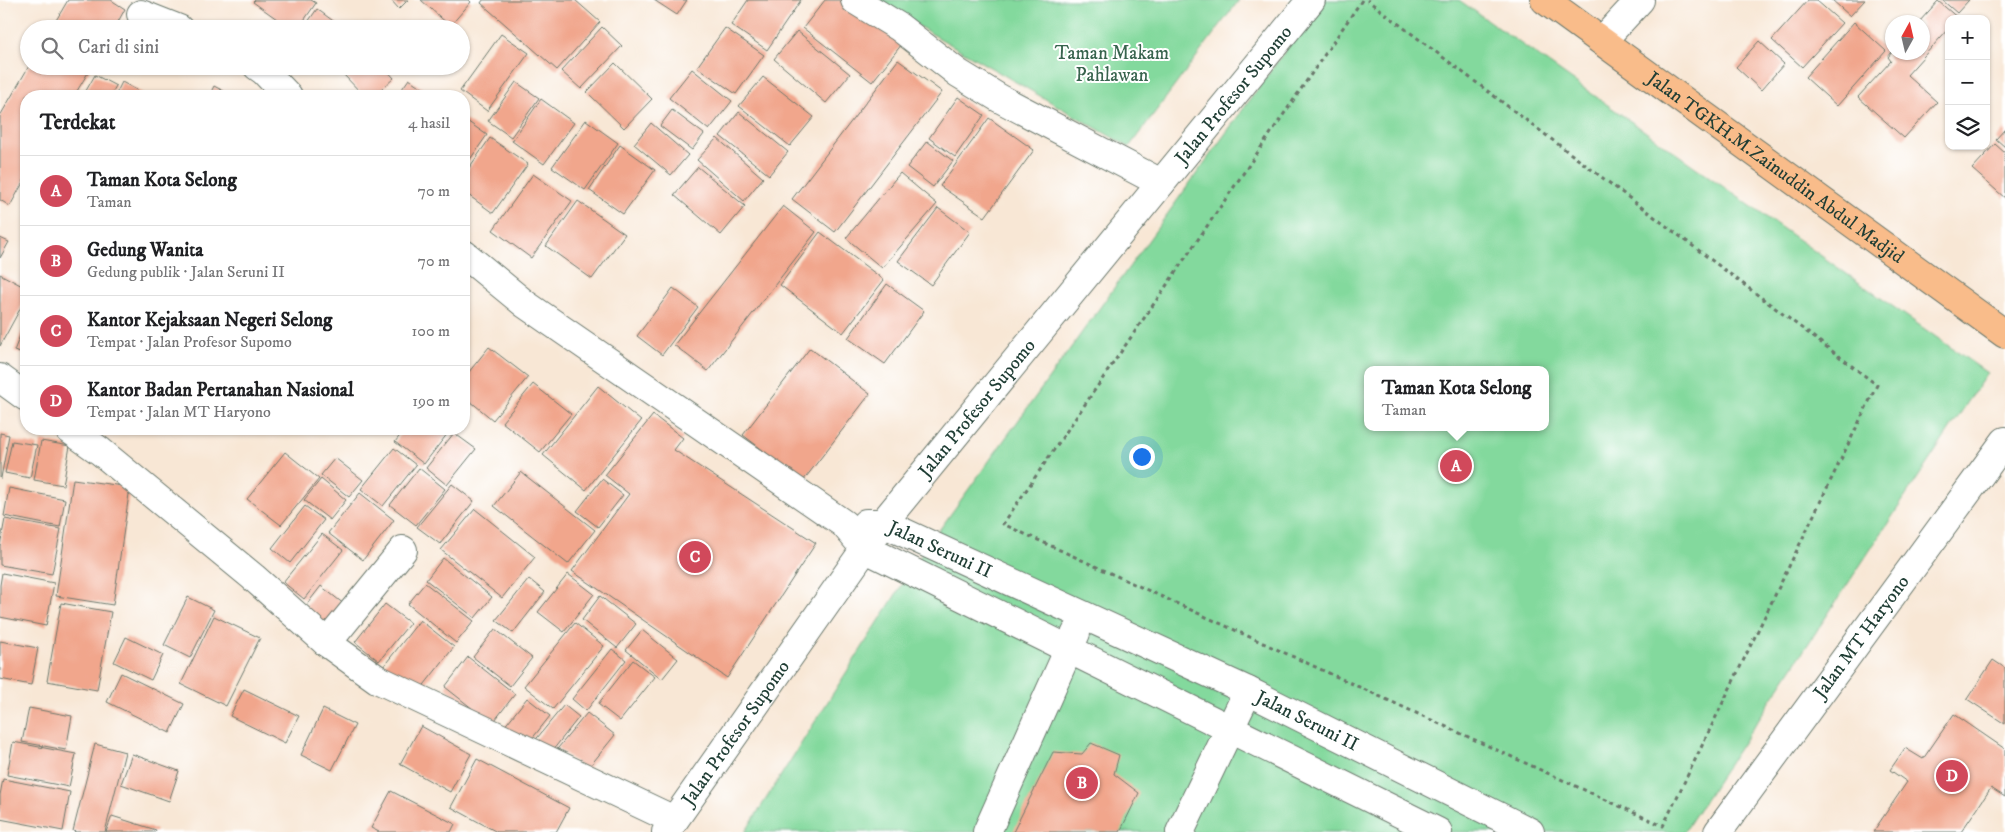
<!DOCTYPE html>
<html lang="id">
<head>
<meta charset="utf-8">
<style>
  body { margin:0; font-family:"IM FELL DW Pica",serif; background:#f2f2f2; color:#202124 }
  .controls { position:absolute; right:15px; top:15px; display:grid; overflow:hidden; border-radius:10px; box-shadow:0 1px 4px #0004 }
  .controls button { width:45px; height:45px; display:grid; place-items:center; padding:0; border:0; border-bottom:1px solid #e0e0e0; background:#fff; color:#202124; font:25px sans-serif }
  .compass { position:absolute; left:1885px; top:15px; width:45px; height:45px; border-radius:50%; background:#fff; box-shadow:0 1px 4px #0004; rotate:8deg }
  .you { position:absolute; left:1141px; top:456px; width:18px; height:18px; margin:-12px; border:4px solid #fff; border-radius:50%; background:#1a73e8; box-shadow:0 0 0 8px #1a73e833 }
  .badge { display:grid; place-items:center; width:32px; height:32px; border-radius:50%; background:#d1495b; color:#fff; font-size:16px; font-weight:700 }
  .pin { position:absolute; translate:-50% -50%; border:2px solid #fff; box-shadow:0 1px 5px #0006 }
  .popup { position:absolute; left:1364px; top:366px; width:185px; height:65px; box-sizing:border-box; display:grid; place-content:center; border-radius:10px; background:#fff; filter:drop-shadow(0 1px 4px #0005); font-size:16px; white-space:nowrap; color:#757577 }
  .popup b { font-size:19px; color:#202124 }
  .popup::after { content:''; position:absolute; left:50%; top:100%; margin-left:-10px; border:10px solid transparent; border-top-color:#fff }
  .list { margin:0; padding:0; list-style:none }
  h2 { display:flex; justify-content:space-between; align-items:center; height:65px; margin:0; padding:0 20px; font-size:21px }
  h2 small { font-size:16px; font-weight:400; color:#757577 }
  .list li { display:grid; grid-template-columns:32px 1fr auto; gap:15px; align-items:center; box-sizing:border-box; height:70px; padding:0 20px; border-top:1px solid #e0e0e0 }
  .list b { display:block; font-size:19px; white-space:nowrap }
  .list p { margin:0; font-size:16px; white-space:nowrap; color:#757577 }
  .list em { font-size:16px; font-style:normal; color:#757577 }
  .icon { flex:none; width:28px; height:28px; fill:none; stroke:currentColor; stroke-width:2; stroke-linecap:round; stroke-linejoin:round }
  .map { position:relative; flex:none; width:2005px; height:832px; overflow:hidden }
  .search { position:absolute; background:#fff; box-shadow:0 1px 4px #0004; left:20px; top:20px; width:450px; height:55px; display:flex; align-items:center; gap:12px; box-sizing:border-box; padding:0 18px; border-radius:28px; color:#757577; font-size:19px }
  .panel { position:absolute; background:#fff; box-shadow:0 1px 4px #0004; left:20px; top:90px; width:450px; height:345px; border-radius:20px }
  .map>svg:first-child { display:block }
  .green { fill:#83d99d; stroke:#518b68; fill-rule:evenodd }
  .building { fill:#f1a68c }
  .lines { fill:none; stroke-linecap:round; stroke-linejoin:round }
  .minor-casing { stroke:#6b786c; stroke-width:30 }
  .major-casing { stroke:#6b786c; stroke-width:30 }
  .path { stroke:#6b786c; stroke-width:3; stroke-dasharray:4 4; stroke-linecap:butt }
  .minor { stroke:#fff; stroke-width:28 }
  .major { stroke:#f9bc8a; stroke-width:28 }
  .labels { text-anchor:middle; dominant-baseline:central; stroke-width:4; stroke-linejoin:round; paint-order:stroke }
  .park-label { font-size:19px; fill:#38644e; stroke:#fff }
  .street-label { font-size:19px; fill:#1f3d34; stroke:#fff }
</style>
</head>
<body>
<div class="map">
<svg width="2005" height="832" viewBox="0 0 2005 832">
  <rect width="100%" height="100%" fill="#fff"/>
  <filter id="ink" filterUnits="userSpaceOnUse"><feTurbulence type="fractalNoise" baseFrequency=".02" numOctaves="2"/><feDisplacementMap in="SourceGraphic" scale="10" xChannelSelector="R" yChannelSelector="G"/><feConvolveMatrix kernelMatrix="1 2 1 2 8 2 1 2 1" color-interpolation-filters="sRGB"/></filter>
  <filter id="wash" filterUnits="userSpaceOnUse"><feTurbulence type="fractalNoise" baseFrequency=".0096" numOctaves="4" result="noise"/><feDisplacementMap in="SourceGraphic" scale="20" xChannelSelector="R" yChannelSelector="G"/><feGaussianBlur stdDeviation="1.12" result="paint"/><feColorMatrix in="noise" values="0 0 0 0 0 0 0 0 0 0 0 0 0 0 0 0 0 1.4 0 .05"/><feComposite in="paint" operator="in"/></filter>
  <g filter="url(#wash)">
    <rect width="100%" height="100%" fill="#f8e7d5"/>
    <path class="green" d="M873 0H1239L1129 147Z
      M1322 0H1459L1987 373 1684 832H745L919 558ZM1367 370H1545V427H1367Z"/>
    <g id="blocks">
      <path class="building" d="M68 0H111L125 9 114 29H51Z
        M255 0H311L316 3 298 29H291L253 2Z
        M391 0H408L399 9Z
        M421 0H469L471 2 450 26Z
        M483 0H575L600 22 557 70 481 3Z
        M654 0H687L677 15Z
        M748 0H801L767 50 731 25Z
        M825 0H845L902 44 872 82 803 28Z
        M1808 0H1816L1842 23 1802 67 1772 40Z
        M1832 0H1865L1850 16Z
        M1942 0H1969L1957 13Z
        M1938 1 1959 19H1949V28L1907 75 1937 102 1904 138 1858 97 1891 61 1888 57 1892 52H1922V22H1919Z
        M317 9 344 29H303Z
        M1854 22 1886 51 1837 106 1805 77Z
        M602 27 622 46 581 89 561 71Z
        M725 28 764 55 736 94 697 67Z
        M797 31 850 74 826 103 774 59Z
        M501 34 529 53 487 111 460 91Z
        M1759 41 1784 64 1761 90 1736 67Z
        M898 60 942 92 835 232 792 199Z
        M615 63 652 99 624 128 587 92Z
        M29 66H92L74 96H26V177L10 206 0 200V116Z
        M351 66H383L394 78 374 96H364L343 74Z
        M692 69 732 101 709 130 669 98Z
        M95 75 116 86 110 96H83Z
        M763 77 814 117 790 146 739 106Z
        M409 79 434 96H397Z
        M122 82 144 94 143 96H115Z
        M516 82 539 98 511 137 488 121Z
        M214 86 233 96H209Z
        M958 97 984 115 955 157 929 138Z
        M541 99 574 123 544 164 512 141Z
        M672 110 704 134 692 150 660 126Z
        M739 112 788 152 769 175 720 136Z
        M989 118 1034 150 985 217 940 186Z
        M464 119 487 135 464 168Z
        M586 120 618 143 585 190 552 167Z
        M651 123 688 155 671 175 634 144Z
        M2005 129V147L1996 139Z
        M490 138 528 164 493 213 464 192V175Z
        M717 138 763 178 744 201 697 160Z
        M927 141 953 161 933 187 907 167Z
        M1995 144 2005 153V198L1972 169Z
        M620 145 655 170 623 214 589 190Z
        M698 167 745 206 721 235 674 195Z
        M900 173 937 204 882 268 846 238Z
        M533 174 572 201 531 258 493 230Z
        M578 201 625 234 592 279 546 246Z
        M783 206 816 232 708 371 674 345Z
        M938 208 970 232 931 285 898 261Z
        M820 232 884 280 843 333 780 285Z
        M0 238 9 242 0 258Z
        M0 274 26 288V298L0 346Z
        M887 284 924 311 885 364 848 338Z
        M673 288 698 307 662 355 637 336Z
        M26 320V355L14 351Z
        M489 347 528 377 493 420 464 396V378Z
        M810 348 870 394 803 481 743 435Z
        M533 384 571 414 540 452 502 422Z
        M598 386 641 421 586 490 543 455Z
        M653 415 683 438 674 450 816 543 727 678 572 571 629 494 605 475Z
        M405 429H442L448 433 424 464 395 442Z
        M0 433 9 435 1 478H0Z
        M454 433 476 449 447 485 426 468Z
        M12 441 37 445 30 478 5 473Z
        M41 441 70 446 63 485 34 480Z
        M394 448 416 465 383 506 361 489Z
        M285 452 319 479 281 525 247 499Z
        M335 458 363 480 349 497 321 475Z
        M419 468 445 489 416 525 390 505Z
        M521 472 595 530 568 564 494 506Z
        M73 479 130 487 113 605 56 596Z
        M321 479 346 500 330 520 304 500Z
        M602 479 623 495 598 527 577 511Z
        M452 484 474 501 440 544 417 527Z
        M9 488 65 499 60 527 4 516Z
        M360 493 394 520 363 560 328 533Z
        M305 506 324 520 290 563 272 548Z
        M475 509 535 557 502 598 441 550Z
        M5 519 61 529 52 574 0 565V546Z
        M322 534 343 550 304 599 283 582Z
        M443 558 492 597 475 618 426 580Z
        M2 573 54 583 46 626 0 617V585Z
        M568 574 594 594 564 632 538 612Z
        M529 579 545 592 513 633 496 620Z
        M425 583 474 621 456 643 408 604Z
        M321 586 349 608 329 633 301 612Z
        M600 596 636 624 617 648 582 620Z
        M188 597 214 610 190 658 164 645Z
        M61 603 111 612 97 690 47 681Z
        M385 604 410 623 379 661 355 642Z
        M214 616 260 638 226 706 181 684Z
        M420 620 454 647 417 694 383 667Z
        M575 623 604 646 553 709 524 686Z
        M495 629 532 658 510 686 473 657Z
        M642 630 678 659 662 679 626 650Z
        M126 637 163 655 151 680 114 662Z
        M0 641 38 648 31 685 0 679Z
        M612 649 626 660 586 711 572 699Z
        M468 657 515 694 492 724 445 687Z
        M633 660 655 677 620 721 598 704Z
        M1993 660 2005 668V724L1967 699Z
        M121 673 184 704 170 733 107 702Z
        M244 689 299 716 285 743 230 716Z
        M527 698 550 716 527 745 504 727Z
        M564 705 579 717 549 755 533 743Z
        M29 708 72 716 66 750 22 742Z
        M323 709 355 725 332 770 301 755Z
        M587 713 615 735 586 771 558 748Z
        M1954 714 2005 749V797L1991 788 1961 832H1873L1907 782 1890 770 1905 748 1923 759Z
        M421 726 471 754 450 792 400 764Z
        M13 742 76 754 69 787 7 775Z
        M1091 743 1119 755 1114 774 1139 793 1120 832H1013L1053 752 1082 754Z
        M95 744 125 752 105 832H76L73 831Z
        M132 754 179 771 169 801 121 784Z
        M477 759 569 808 556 832H497L451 807Z
        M3 779 70 792 63 831 0 819V795Z
        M391 791 455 824 451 832H379L371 828Z
        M112 816 156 830 155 832H106Z"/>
    </g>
  </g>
  <g filter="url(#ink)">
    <use href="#blocks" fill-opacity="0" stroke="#6b786c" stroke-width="1"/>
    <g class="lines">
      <defs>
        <g id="minor">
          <path d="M855 0 899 27 958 73 999 98 1161 183"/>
          <path d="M141 14 179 29"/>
          <path d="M1602 41 1640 0"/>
          <path d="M257 66 264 71 288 96"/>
          <path d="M464 254 525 304 844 524 864 548 1438 832"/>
          <path d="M0 378 26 397"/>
          <path d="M69 429 100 451 253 577 327 643 377 679 674 820"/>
          <path id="s1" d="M866 523H883L1248 691 1530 832"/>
          <path d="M327 643 403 550"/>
          <path id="s2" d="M666 832 883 523 1311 0"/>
          <path d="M987 832 1076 633"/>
          <path d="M1180 832 1248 691"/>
          <path id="s3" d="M1718 832 2005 441"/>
        </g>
        <g id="major">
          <path id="s4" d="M1545 0 2005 334"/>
        </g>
      </defs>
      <use href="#minor" class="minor-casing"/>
      <use href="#major" class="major-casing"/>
      <path class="path" d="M1362 0 1003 524 1663 826 1877 385 1367 0"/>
      <use href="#minor" class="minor"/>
      <use href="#major" class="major"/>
    </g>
  </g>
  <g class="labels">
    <g class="park-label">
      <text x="1112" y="53">Taman Makam<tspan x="1112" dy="22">Pahlawan</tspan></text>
    </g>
    <g class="street-label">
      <text stroke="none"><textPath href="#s2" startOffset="931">Jalan Profesor Supomo</textPath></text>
      <text stroke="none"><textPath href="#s4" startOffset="285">Jalan TGKH.M.Zainuddin Abdul Madjid</textPath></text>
      <text stroke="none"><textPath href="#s2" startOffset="526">Jalan Profesor Supomo</textPath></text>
      <text stroke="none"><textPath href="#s1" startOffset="80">Jalan Seruni II</textPath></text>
      <text stroke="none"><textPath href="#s3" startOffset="242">Jalan MT Haryono</textPath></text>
      <text stroke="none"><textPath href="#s1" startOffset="485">Jalan Seruni II</textPath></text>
      <text stroke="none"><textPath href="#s2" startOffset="121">Jalan Profesor Supomo</textPath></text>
    </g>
  </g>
</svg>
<div class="controls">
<button>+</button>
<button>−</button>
<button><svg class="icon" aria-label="layers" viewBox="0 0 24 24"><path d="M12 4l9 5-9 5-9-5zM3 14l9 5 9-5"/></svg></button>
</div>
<svg class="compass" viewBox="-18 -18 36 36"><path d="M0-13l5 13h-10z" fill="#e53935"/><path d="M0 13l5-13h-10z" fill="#757577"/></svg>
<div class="you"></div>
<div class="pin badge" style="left:1456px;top:466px">A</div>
<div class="popup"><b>Taman Kota Selong</b>Taman</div>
<div class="pin badge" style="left:1082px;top:783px">B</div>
<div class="pin badge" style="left:695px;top:557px">C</div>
<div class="pin badge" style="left:1952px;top:776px">D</div>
<div class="search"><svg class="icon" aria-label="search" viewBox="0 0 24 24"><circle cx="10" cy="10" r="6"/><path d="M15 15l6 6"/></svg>Cari di sini</div>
<section class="panel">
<h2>Terdekat<small>4 hasil</small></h2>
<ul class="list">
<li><span class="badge">A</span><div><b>Taman Kota Selong</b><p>Taman</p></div><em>70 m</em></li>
<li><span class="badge">B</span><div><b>Gedung Wanita</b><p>Gedung publik · Jalan Seruni II</p></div><em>70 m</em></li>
<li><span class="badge">C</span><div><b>Kantor Kejaksaan Negeri Selong</b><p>Tempat · Jalan Profesor Supomo</p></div><em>100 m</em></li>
<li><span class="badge">D</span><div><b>Kantor Badan Pertanahan Nasional</b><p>Tempat · Jalan MT Haryono</p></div><em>190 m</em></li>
</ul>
</section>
</div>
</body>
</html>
